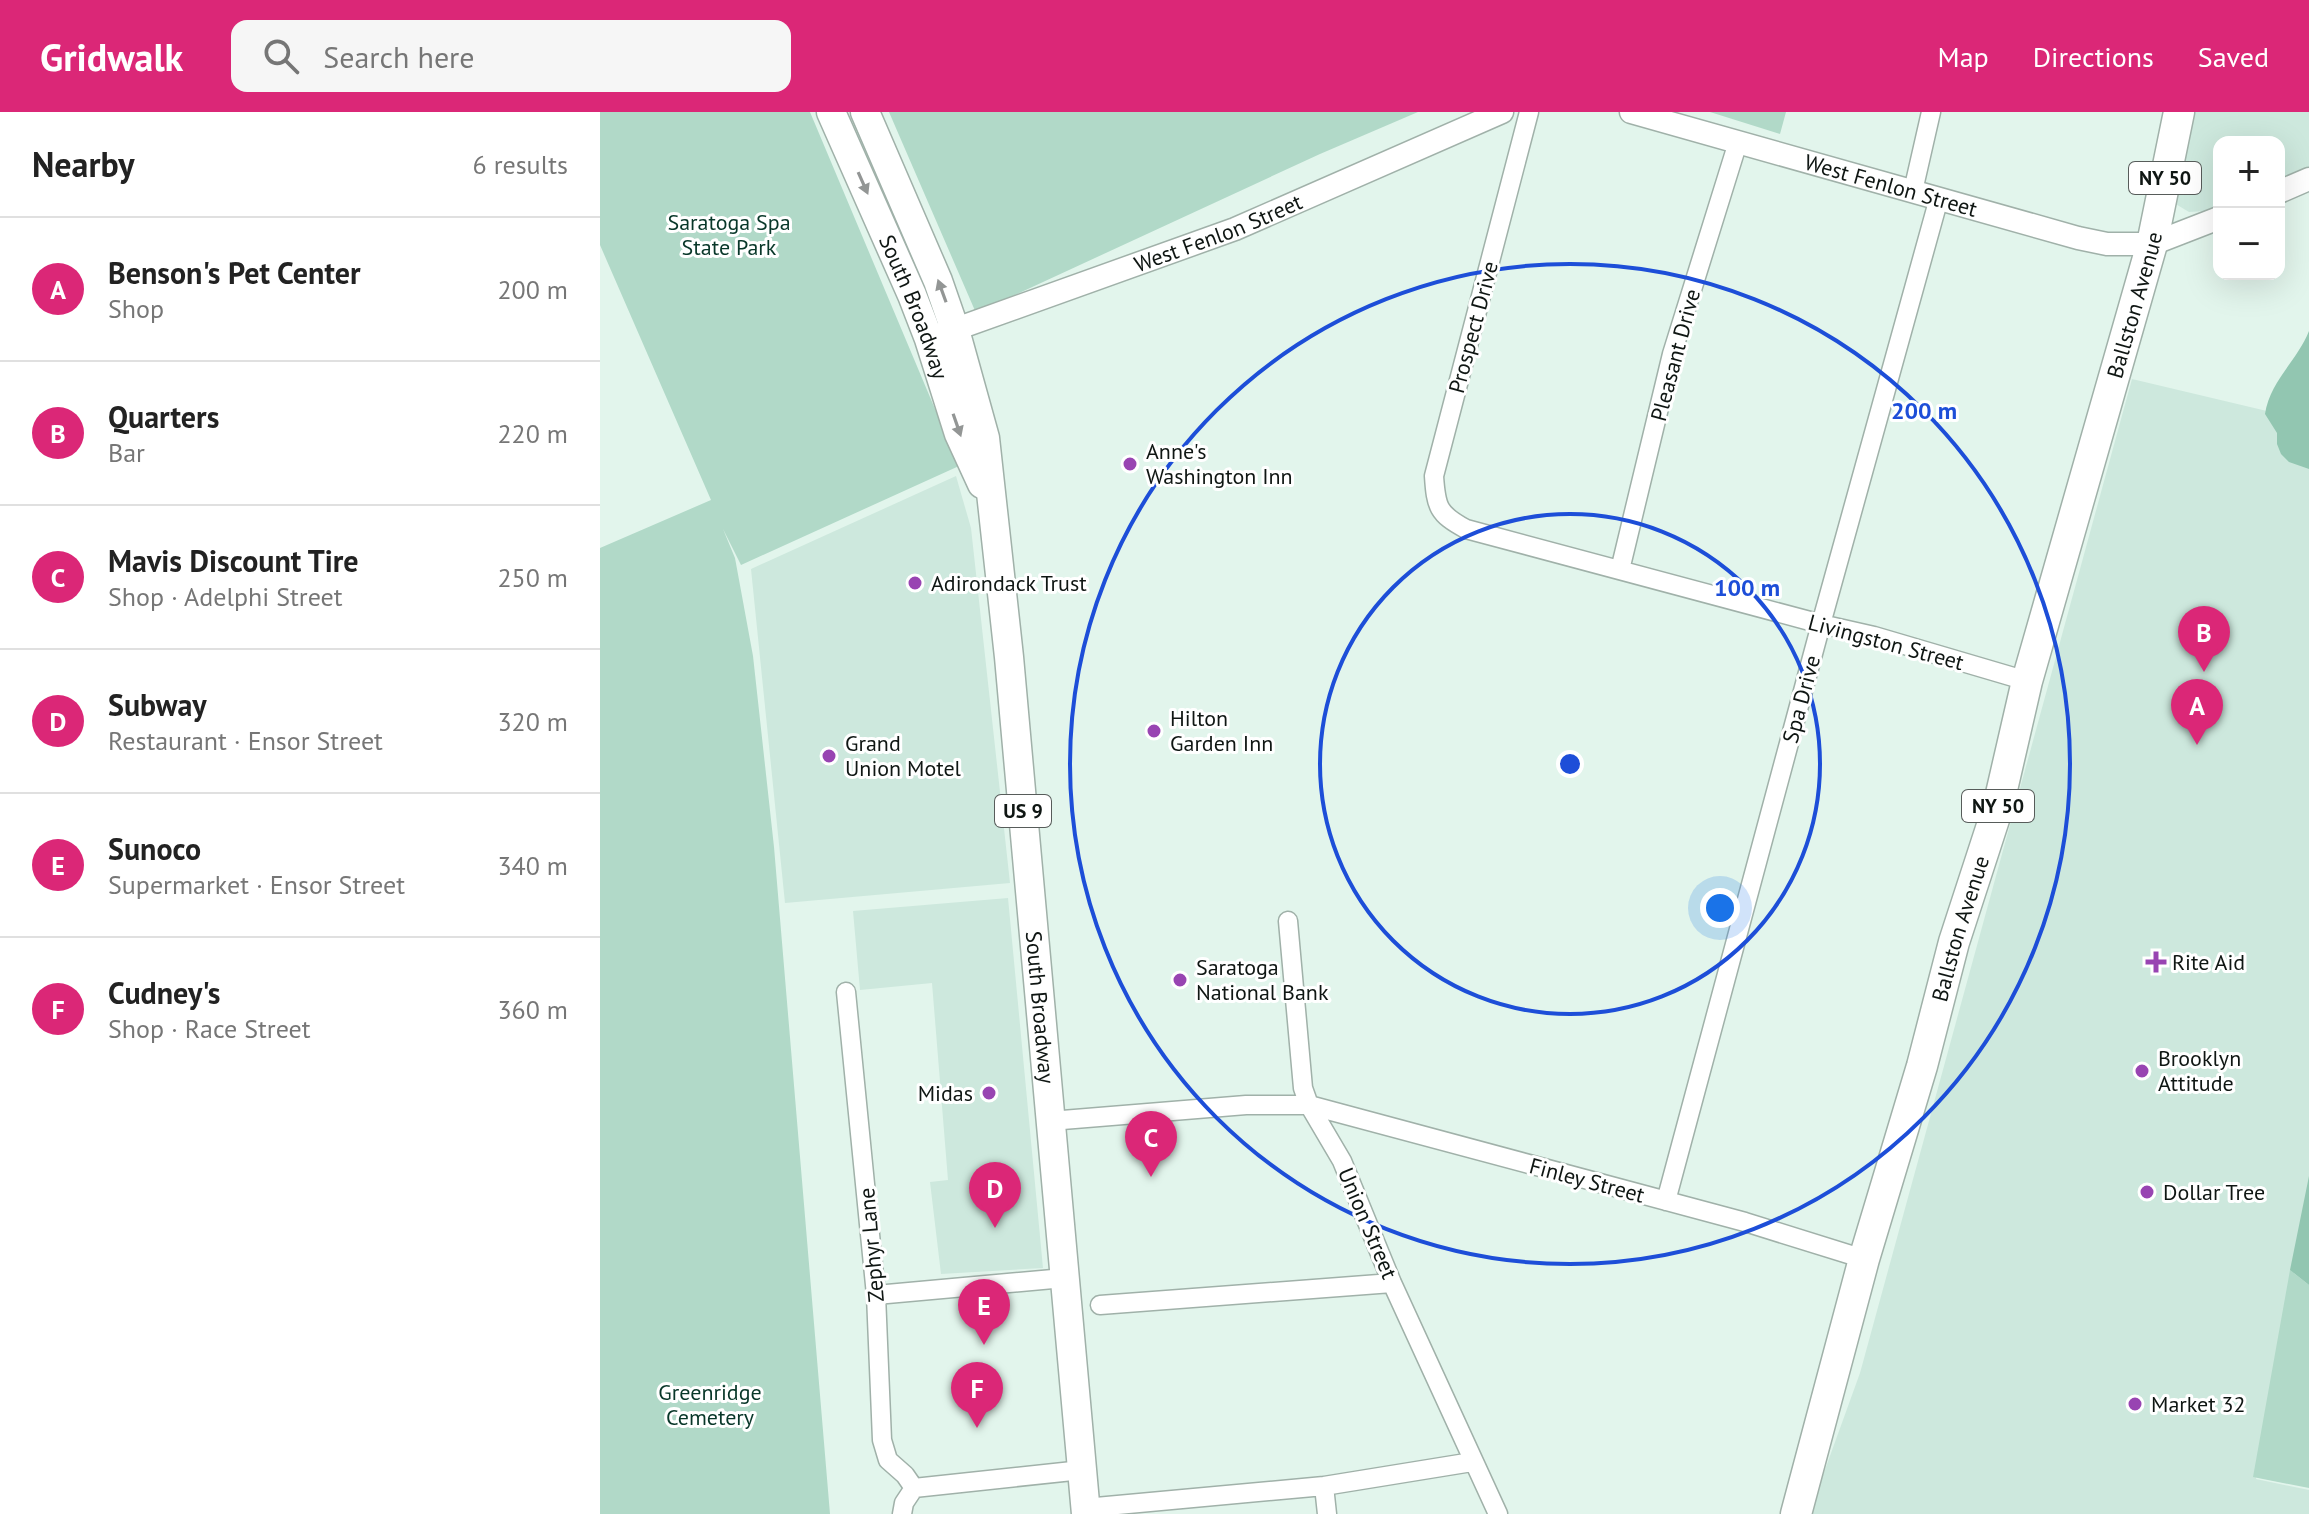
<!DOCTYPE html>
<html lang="en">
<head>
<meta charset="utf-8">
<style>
  body { margin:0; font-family:"PT Sans",sans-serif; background:#f6f6f6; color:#222 }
  .controls { position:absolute; right:24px; top:24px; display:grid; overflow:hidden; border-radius:16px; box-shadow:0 8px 32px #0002 }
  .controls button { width:72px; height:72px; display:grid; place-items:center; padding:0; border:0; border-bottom:2px solid #e0e0e0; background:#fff; color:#222; font:40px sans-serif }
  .you { position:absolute; left:1120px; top:796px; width:28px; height:28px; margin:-20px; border:6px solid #fff; border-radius:50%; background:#1a73e8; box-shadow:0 0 0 12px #1a73e833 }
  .badge { display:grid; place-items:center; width:52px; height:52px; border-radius:50%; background:#db2777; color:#fff; font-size:26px; font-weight:700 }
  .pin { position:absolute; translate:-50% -66px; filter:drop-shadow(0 2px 4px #0008) }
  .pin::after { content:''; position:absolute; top:42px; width:28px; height:24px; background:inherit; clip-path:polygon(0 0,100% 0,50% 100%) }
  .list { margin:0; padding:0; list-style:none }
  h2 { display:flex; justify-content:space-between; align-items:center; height:104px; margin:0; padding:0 32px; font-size:34px }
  h2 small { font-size:26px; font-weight:400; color:#767676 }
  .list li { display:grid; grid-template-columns:52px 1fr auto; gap:24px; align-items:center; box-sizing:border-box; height:144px; padding:0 32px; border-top:2px solid #e0e0e0 }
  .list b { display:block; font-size:30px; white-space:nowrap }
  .list p { margin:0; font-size:26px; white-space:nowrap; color:#767676 }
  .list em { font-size:26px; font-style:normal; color:#767676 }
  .icon { flex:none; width:44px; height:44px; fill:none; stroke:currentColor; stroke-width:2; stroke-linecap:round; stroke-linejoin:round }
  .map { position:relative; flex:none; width:1709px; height:1402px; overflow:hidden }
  header { display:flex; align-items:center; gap:48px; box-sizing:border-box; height:112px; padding:0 40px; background:#db2777; color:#fff }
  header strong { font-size:38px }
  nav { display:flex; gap:44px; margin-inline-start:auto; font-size:28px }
  .search { width:560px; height:72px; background:#f6f6f6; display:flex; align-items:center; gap:20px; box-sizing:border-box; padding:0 28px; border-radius:16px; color:#767676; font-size:30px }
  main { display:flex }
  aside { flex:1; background:#fff }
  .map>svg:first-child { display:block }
  .built { fill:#cde8dd }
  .green { fill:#b1d9c8 }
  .forest { fill:#92c6b1 }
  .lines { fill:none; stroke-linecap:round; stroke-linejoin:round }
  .minor-casing { stroke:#a0b1a9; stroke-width:21 }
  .tertiary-casing { stroke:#a0b1a9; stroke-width:25 }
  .primary-casing { stroke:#a0b1a9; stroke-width:31 }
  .trunk-casing { stroke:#a0b1a9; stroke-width:33 }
  .minor { stroke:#fff; stroke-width:18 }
  .tertiary { stroke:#fff; stroke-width:22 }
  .primary { stroke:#fff; stroke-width:28 }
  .trunk { stroke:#fff; stroke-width:30 }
  .oneway { fill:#939695 }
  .ring { fill:none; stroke:#1d4ed8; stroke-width:4 }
  .poi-dot { fill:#9844b2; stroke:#fff; stroke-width:3 }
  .labels { text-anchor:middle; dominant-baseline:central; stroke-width:6; stroke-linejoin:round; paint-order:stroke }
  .shield { fill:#fff; stroke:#575c5a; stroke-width:2 }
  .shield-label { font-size:20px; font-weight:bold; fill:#0f1613 }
  .street-label { font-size:22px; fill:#0f1613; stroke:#fff }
  .park-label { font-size:22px; fill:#083729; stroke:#fff }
  .poi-label { font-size:22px; fill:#0f1613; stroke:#fff; text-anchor:start }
  .centre { fill:#1d4ed8; stroke:#fff; stroke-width:4 }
  .ring-label { font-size:24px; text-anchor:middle; font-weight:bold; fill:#1d4ed8; stroke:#fff; stroke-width:6; stroke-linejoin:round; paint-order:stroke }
</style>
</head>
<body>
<header>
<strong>Gridwalk</strong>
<div class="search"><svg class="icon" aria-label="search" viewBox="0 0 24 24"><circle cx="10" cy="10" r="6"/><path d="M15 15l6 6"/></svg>Search here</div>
<nav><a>Map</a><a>Directions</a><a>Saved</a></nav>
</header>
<main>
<aside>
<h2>Nearby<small>6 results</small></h2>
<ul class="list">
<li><span class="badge">A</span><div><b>Benson's Pet Center</b><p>Shop</p></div><em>200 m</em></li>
<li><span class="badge">B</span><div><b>Quarters</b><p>Bar</p></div><em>220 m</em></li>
<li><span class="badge">C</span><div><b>Mavis Discount Tire</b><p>Shop · Adelphi Street</p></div><em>250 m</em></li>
<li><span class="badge">D</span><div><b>Subway</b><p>Restaurant · Ensor Street</p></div><em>320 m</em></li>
<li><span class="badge">E</span><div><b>Sunoco</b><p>Supermarket · Ensor Street</p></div><em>340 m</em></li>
<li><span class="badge">F</span><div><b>Cudney's</b><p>Shop · Race Street</p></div><em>360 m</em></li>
</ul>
</aside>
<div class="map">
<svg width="1709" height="1402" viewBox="0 0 1709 1402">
  <rect width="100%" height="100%" fill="#e2f5ec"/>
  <path class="built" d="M1592 0H1709V55L1679 68V30H1619V93L1606 99 1589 100 1574 91Z
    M1532 267 1709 309V1079L1656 1367 1709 1378V1402H1211L1218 1377 1260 1261Z
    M356 364 371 416 410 771 185 791 151 457Z
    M408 786 443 1156 341 1162 330 1070 348 1068 332 871 260 878 253 799Z"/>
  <path class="green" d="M0 0H210L359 354 141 453 123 417 135 446 153 544 174 735 230 1402H0V436L111 388 0 133Z
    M289 0H818L720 42 376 201Z
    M1110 0H1186L1180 22Z
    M1690 1158 1709 1173V1376L1653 1365Z"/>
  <path class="forest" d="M1709 219V357L1689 350 1681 342 1677 332V321L1665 302C1670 269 1697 249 1709 219Z
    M1709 1064V1173L1690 1158Z"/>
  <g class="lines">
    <defs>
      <path id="minor" d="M929 0 834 364C836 395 838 402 866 417L1221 512 1274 524 1427 569
        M1313 79 1331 0
        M1020 458 1072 242 1138 30
        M688 809 703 976 709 993 742 1049 792 1171 898 1402
        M246 880 276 1183 282 1328 288 1348 305 1363 314 1376
        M450 1009 646 993H709L1145 1110 1264 1147
        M1066 1089 1221 512 1339 86
        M276 1183 464 1166
        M500 1193 792 1171
        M724 1374 727 1402
        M314 1376 482 1358
        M485 1396 724 1374 872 1350
        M302 1402 304 1391 314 1376"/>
      <g id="tertiary">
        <path id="s1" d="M1031 0 1478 126 1507 132H1552L1619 106"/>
        <path d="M1679 80 1709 67"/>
        <path id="s2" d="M342 222 635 117 902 0"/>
      </g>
      <g id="primary">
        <path id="s3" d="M231 0 312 183 329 227 359 322 382 372"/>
        <path id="s4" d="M265 0 338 169 355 218 385 326 409 545 486 1402"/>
      </g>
      <g id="trunk">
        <path id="s5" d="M1196 1402 1264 1147 1322 954 1354 830 1398 695 1427 569 1552 132 1579 0"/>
      </g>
    </defs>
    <use href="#minor" class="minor-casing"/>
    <use href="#tertiary" class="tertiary-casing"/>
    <use href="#primary" class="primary-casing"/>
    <use href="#trunk" class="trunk-casing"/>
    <use href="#minor" class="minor"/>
    <use href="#tertiary" class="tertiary"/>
    <use href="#primary" class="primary"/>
    <use href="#trunk" class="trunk"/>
  </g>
  <defs><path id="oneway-solid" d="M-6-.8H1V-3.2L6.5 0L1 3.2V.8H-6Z" transform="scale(2)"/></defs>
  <g class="oneway">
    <use href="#oneway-solid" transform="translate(263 71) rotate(66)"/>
    <use href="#oneway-solid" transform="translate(342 179) rotate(-110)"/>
    <use href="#oneway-solid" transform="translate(357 313) rotate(71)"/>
  </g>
  <g class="ring">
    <circle cx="970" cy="652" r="250"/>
    <circle cx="970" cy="652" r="500"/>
  </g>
  <g class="poi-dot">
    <circle cx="530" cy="352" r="8"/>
    <circle cx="315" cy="471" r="8"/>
    <circle cx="554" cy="619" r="8"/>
    <circle cx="229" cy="644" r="8"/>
    <path d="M1552 838h8v8h8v8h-8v8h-8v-8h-8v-8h8z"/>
    <circle cx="580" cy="868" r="8"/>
    <circle cx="1542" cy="959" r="8"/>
    <circle cx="389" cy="981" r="8"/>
    <circle cx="1547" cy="1080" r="8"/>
    <circle cx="1535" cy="1292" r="8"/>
  </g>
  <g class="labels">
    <g class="shield">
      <rect x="1529" y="50" width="72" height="32" rx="6"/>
      <rect x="1362" y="678" width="72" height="32" rx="6"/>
      <rect x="395" y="683" width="56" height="32" rx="6"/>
    </g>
    <g class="shield-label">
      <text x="1565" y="66">NY 50</text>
      <text x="1398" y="694">NY 50</text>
      <text x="423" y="699">US 9</text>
    </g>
    <g class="street-label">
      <text stroke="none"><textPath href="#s1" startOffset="270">West Fenlon Street</textPath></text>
      <text stroke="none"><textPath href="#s2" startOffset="294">West Fenlon Street</textPath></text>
      <text stroke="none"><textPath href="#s5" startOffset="1256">Ballston Avenue</textPath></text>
      <text stroke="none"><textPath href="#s3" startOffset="212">South Broadway</textPath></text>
      <text transform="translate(873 215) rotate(-75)">Prospect Drive</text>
      <text transform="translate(1075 243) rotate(-75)">Pleasant Drive</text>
      <text transform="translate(1286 530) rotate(15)">Livingston Street</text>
      <text transform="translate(1201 587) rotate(-75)">Spa Drive</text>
      <text stroke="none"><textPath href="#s5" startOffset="608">Ballston Avenue</textPath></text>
      <text stroke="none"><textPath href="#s4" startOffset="920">South Broadway</textPath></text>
      <text transform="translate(987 1068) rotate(15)">Finley Street</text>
      <text transform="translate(768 1111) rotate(67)">Union Street</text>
      <text transform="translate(271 1133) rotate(-95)">Zephyr Lane</text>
    </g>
    <g class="park-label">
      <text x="129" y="110">Saratoga Spa<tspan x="129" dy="25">State Park</tspan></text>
      <text x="110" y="1280">Greenridge<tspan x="110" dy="25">Cemetery</tspan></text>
    </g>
    <g class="poi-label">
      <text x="546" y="339">Anne's<tspan x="546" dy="25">Washington Inn</tspan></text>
      <text x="331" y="471">Adirondack Trust</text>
      <text x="570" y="606">Hilton<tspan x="570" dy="25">Garden Inn</tspan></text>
      <text x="245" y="631">Grand<tspan x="245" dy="25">Union Motel</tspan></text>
      <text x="1572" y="850">Rite Aid</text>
      <text x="596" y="855">Saratoga<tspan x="596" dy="25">National Bank</tspan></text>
      <text x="1558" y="946">Brooklyn<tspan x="1558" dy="25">Attitude</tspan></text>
      <text x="373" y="981" text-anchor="end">Midas</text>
      <text x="1563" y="1080">Dollar Tree</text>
      <text x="1551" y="1292">Market 32</text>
    </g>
  </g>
  <circle cx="970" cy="652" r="12" class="centre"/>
  <g class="ring-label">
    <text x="1324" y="307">200 m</text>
    <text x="1147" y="484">100 m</text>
  </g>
</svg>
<div class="controls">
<button>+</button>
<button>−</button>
</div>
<div class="you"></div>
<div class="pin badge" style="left:1597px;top:633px">A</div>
<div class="pin badge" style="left:1604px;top:560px">B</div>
<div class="pin badge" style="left:551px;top:1065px">C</div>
<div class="pin badge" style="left:395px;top:1116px">D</div>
<div class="pin badge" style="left:384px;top:1233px">E</div>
<div class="pin badge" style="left:377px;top:1316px">F</div>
</div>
</main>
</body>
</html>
